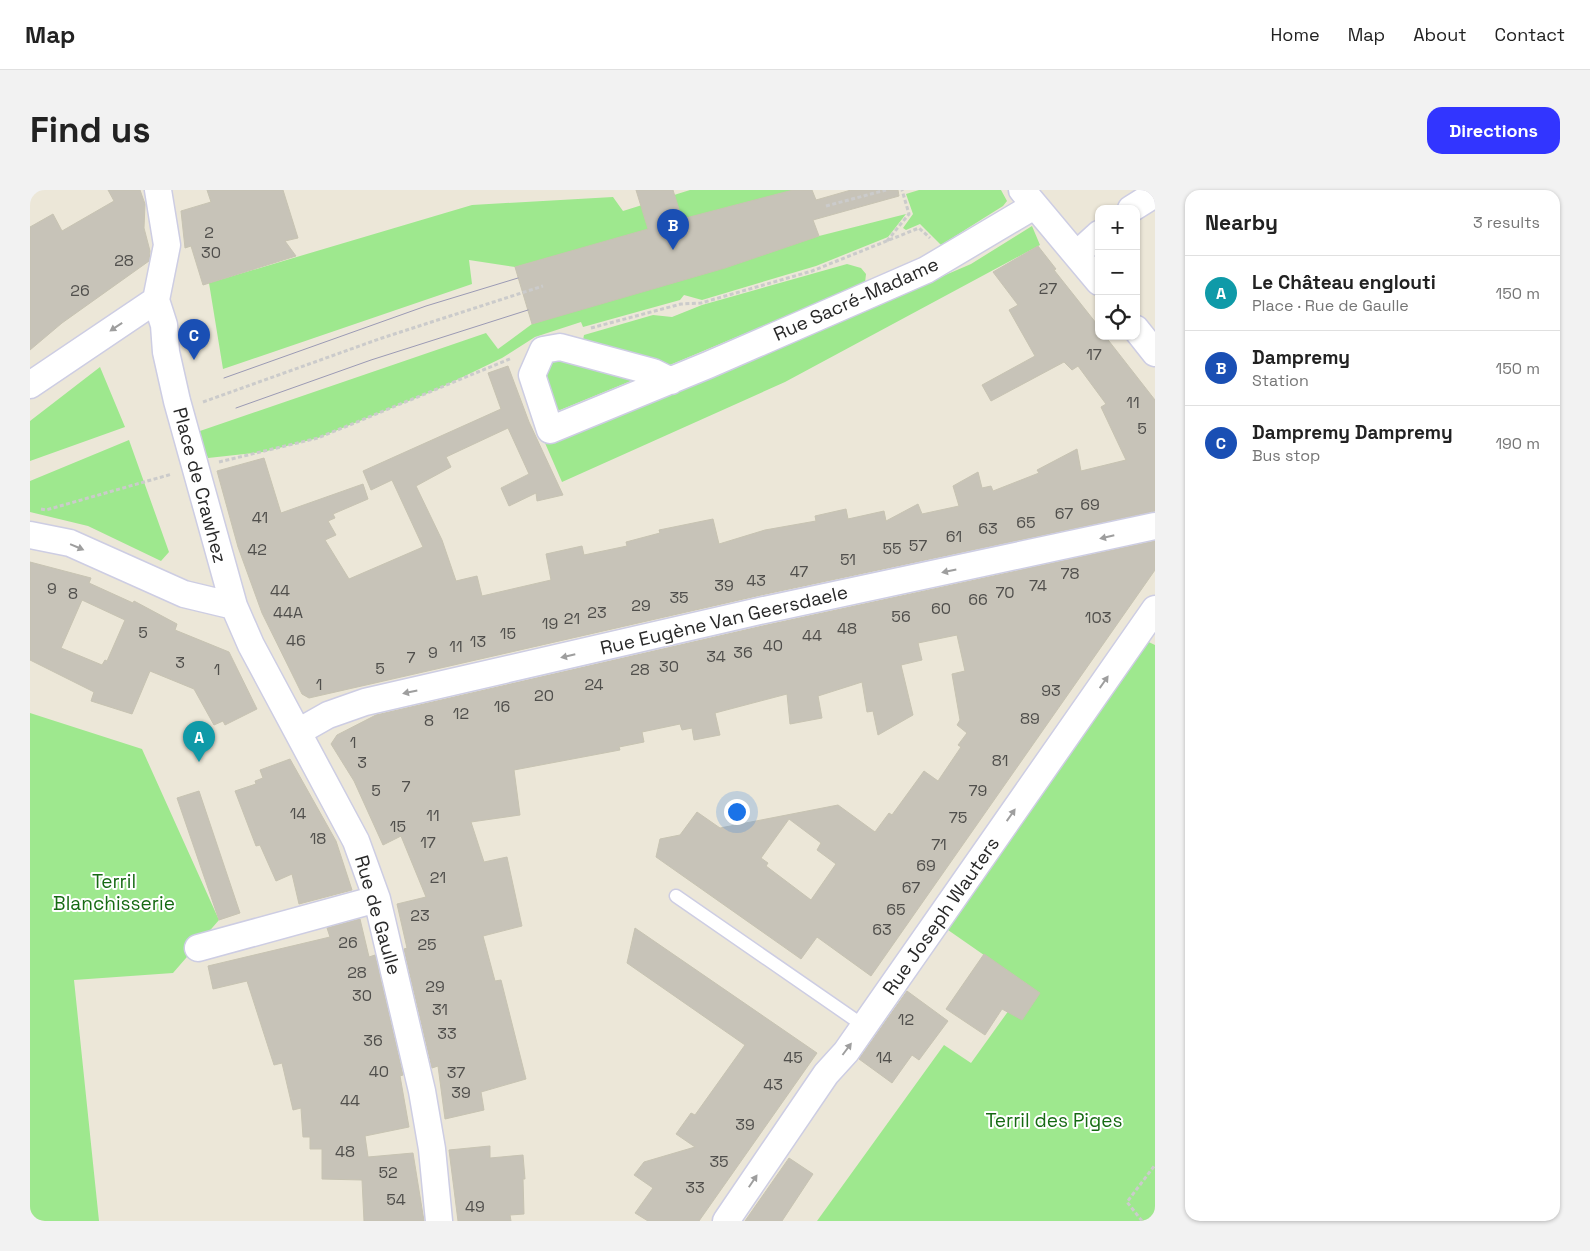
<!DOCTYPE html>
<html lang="en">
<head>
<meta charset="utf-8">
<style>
  body { margin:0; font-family:"Space Grotesk",sans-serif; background:#f2f2f2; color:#222 }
  .controls { position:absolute; right:15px; top:15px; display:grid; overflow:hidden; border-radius:10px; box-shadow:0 1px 4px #0004 }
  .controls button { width:45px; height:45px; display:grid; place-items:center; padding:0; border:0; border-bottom:1px solid #e0e0e0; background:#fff; color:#222; font:25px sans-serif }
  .you { position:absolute; left:706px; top:621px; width:18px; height:18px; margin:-12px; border:4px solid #fff; border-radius:50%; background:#1a73e8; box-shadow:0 0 0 8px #1a73e833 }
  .badge { display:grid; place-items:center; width:32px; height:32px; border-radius:50%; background:#3235ff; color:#fff; font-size:16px; font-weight:700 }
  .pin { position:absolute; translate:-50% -41px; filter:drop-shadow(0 1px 2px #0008) }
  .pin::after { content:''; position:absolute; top:26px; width:18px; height:15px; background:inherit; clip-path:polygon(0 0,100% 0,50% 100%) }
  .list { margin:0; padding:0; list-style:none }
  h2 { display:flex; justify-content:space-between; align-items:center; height:65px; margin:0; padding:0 20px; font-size:21px }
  h2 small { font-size:16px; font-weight:400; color:#767676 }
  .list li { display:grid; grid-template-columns:32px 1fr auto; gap:15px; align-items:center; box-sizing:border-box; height:75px; padding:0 20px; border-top:1px solid #e0e0e0 }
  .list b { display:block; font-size:19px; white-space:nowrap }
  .list p { margin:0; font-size:16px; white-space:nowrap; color:#767676 }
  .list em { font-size:16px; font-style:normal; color:#767676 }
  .icon { flex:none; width:28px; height:28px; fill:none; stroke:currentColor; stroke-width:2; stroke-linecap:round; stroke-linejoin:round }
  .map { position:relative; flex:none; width:1125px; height:1031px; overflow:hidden; border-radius:15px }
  header { display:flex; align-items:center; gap:30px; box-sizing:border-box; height:70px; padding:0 25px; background:#fff; border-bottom:1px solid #e0e0e0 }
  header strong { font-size:24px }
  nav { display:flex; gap:28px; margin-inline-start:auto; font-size:18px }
  .intro { display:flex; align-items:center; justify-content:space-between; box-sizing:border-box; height:120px; padding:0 30px }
  h1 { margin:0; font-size:35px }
  .button { padding:12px 22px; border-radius:15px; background:#3235ff; color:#fff; font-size:18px; font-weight:700 }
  main { display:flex; gap:30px; padding:0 30px }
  aside { flex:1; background:#fff; border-radius:15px; box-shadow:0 1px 4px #0004 }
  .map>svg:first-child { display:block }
  .green { fill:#9ee88e }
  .building { fill:#c7c3b8; stroke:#c7c3b2; fill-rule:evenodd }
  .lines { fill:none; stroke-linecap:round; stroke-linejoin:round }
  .lane-casing { stroke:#cdcde3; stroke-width:15 }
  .street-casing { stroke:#cdcde3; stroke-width:29 }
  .path { stroke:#cbcbcb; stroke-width:3; stroke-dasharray:4 2.5; stroke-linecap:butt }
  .lane { stroke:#fff; stroke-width:12 }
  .street { stroke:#fff; stroke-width:26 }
  .tram { stroke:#9b9ab4; stroke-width:1 }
  .oneway { fill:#9e9e9e }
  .labels { text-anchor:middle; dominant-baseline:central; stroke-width:4; stroke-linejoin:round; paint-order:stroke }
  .number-label { font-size:16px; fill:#504f4c }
  .street-label { font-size:19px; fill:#282828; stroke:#fff }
  .park-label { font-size:19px; fill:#166a13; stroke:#fff }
</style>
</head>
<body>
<header>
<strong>Map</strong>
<nav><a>Home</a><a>Map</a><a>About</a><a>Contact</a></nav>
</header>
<div class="intro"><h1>Find us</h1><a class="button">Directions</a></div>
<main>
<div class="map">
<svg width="1125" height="1031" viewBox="0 0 1125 1031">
  <rect width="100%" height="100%" fill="#ece7d8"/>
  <path class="green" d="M660 0H764L485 77 439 70 442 94 193 179 179 93 442 15 583 7 593 21Z
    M889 0H971L977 11 973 16 911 55 890 34 876 40 873 38 883 24 876 4Z
    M876 24 858 47 786 76 672 110 654 105 650 110 553 137 551 132 505 147 472 168 408 199 288 248 233 262 178 268 167 242 456 143 468 159 502 134 789 46Z
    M1002 36 1010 55 755 192 532 292 505 230 521 246H541L941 74Z
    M817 74 831 78 836 84 835 93 635 177 552 155 554 145 623 125 642 127 672 115Z
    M515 166 613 186 530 220 522 219 512 173Z
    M70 177 95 237 0 271V231Z
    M99 250 139 362 131 371 58 336 0 322V291Z
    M1106 446 1125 455V1031H787L914 855 941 873 997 795 918 740Z
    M0 523 112 559 189 730 143 783 44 790 69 1031H0Z"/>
  <path class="building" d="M78 0H110L115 14 114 38 120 61 119 71 32 133 0 160V37L23 24 32 41 84 11Z
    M177 0H253L268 48 255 51 266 66 173 95 161 56 155 58 151 21 181 12Z
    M606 0H643L652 29 763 0H782L786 10 821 0H868L869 6 783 30 789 46 695 78 502 134 485 77 618 39Z
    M1008 56 1026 79 1024 80 1066 133 1069 146H1075L1125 210V321L731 405 279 508 272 504 232 423 208 357 187 281 234 268 251 323 333 294 338 309 303 324 305 328 298 331 306 345 295 350 319 389 393 357 362 290 341 300 333 281 471 219 458 183 478 176 499 232 533 305 507 311 506 303 479 316 471 298 499 284 478 238 416 267 421 277 386 296 412 350 426 391 447 386 452 406 521 390 516 364 552 356 554 365 597 356 596 352 630 343 629 340 683 329 689 354 735 340 786 331 785 326 816 319 818 329 854 321 856 331 888 314 892 324 929 316 923 296 948 282 952 298 961 296 963 301 1009 283 1007 280 1047 259 1051 281 1096 270 1071 217 1076 214 1048 176 1042 180 1034 172 961 211 952 195 1005 166 979 120 988 115 963 82Z
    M1125 351V380L841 786 787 747 771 769 626 667 630 649 650 645 667 622 690 638 808 615 845 642 859 623 862 625 894 581 908 591 931 557 928 555 937 543 927 535 930 530 922 484 935 481 927 445 888 453 892 470 871 475 883 525 848 545 843 521 837 522 832 492 788 506 792 528 760 534 757 504 685 523 690 545 664 550 662 538 652 540 650 534 612 542 614 552 589 557 590 560 484 580 490 625 441 632 454 672 477 667 492 736 453 746 465 791 471 790 496 889 451 902 454 920 415 929 408 876 402 878 374 759 377 758 367 714 396 707 371 646 353 655 324 591 301 554 307 545 346 525 737 435ZM759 629 791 653 787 660 806 674 781 710 736 676 738 673 731 668Z
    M0 372 61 388 59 393 103 413 104 411 147 434 145 440 199 462 227 519 195 535 193 531 184 535 164 499 120 481 102 524 61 511 64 502 0 470ZM52 410 95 430 77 471 75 470 72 475 31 458Z
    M260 569 306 651 322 700 269 714 262 684 246 691 230 655 226 656 205 601 226 594 225 591 233 588 230 580Z
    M169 601 210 723 189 730 147 608Z
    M330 729 339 767 345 765 373 885 370 886 379 937 335 946 338 967 383 963 394 1031H334L332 990 292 989V959H280V947H273L271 918 263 920 252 873 244 875 217 791 183 799 178 776 300 747 297 738Z
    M605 738 787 863 669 1031H618L605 1023 623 998 604 985 614 972 665 957 646 944 661 923 665 925 715 855 597 773Z
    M954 764 1010 803 992 830 972 819 955 845 916 819Z
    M877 801 918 831 889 870 882 865 862 893 829 869Z
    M460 956V968L493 965 495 989H493L494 1024 480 1025 481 1031H428L419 960Z
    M759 968 783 984 752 1031H715Z"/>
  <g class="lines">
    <defs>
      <path id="lane" d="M646 706 834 836"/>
      <path id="street" d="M992 0 1069 92
        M1101 19 1125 4
        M1047 64 1069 44
        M126 110 134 135 136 162 147 211 204 416 221 455 326 651 347 709 392 901 402 959 409 1031
        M126 110 137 55 128 0
        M1106 139 1125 163
        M641 191 623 182 530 157 513 160 502 185 520 240 678 175 896 80 1004 16
        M0 195 126 110
        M0 345 40 353 154 404 204 416
        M268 542 298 525 335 512 734 420 1125 336
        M168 758 347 709
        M696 1031 796 884 816 862 1125 419"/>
    </defs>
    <use href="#lane" class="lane-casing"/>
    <use href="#street" class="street-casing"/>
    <path class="path" d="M796 16 856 0
      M857 51 879 24 872 0
      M561 138 651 114 671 113 782 81 889 38 900 48
      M173 212 349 149 513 96
      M189 272 288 248 482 168
      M11 319 16 320 142 284
      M1112 1031 1097 1012 1125 975"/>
    <use href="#lane" class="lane"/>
    <use href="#street" class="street"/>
    <path class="tram" d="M194 188 396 116 488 88
      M206 218 341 170 498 120"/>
  </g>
  <defs><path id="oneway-solid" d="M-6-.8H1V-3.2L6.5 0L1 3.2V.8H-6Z" transform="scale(1.25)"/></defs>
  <g class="oneway">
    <use href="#oneway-solid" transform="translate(86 137) rotate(146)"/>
    <use href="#oneway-solid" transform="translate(1077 347) rotate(167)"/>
    <use href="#oneway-solid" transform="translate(47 357) rotate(23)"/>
    <use href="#oneway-solid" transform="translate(919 381) rotate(168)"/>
    <use href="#oneway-solid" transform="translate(538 466) rotate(167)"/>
    <use href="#oneway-solid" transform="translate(1074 492) rotate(-55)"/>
    <use href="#oneway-solid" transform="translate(380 502) rotate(168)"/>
    <use href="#oneway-solid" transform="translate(981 625) rotate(-55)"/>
    <use href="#oneway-solid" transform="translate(817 859) rotate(-53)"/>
    <use href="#oneway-solid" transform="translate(723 991) rotate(-56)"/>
  </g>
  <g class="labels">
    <g class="number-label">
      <text x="179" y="42">2</text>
      <text x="181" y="62">30</text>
      <text x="94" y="70">28</text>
      <text x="1018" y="98">27</text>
      <text x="50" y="100">26</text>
      <text x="1064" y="164">17</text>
      <text x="1103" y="212">11</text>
      <text x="1112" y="238">5</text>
      <text x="1060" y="314">69</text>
      <text x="1034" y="323">67</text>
      <text x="230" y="327">41</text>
      <text x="996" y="332">65</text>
      <text x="958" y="338">63</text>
      <text x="924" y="346">61</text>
      <text x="888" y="355">57</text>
      <text x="862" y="358">55</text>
      <text x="227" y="359">42</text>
      <text x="818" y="369">51</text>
      <text x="769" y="381">47</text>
      <text x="1040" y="383">78</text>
      <text x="726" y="390">43</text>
      <text x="694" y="395">39</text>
      <text x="1008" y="395">74</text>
      <text x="22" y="398">9</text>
      <text x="250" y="400">44</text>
      <text x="975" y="402">70</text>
      <text x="43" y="403">8</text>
      <text x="649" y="407">35</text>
      <text x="948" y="409">66</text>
      <text x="611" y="415">29</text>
      <text x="911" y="418">60</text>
      <text x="258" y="422">44A</text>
      <text x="567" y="422">23</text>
      <text x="871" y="426">56</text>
      <text x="1068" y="427">103</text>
      <text x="542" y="428">21</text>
      <text x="520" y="433">19</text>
      <text x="817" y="438">48</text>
      <text x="113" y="442">5</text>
      <text x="478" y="443">15</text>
      <text x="782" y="445">44</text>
      <text x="266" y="450">46</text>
      <text x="448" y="451">13</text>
      <text x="743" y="455">40</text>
      <text x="426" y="456">11</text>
      <text x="403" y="462">9</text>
      <text x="713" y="462">36</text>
      <text x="686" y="466">34</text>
      <text x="381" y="467">7</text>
      <text x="150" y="472">3</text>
      <text x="639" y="476">30</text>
      <text x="350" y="478">5</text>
      <text x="187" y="479">1</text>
      <text x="610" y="479">28</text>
      <text x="289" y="494">1</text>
      <text x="564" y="494">24</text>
      <text x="1021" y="500">93</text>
      <text x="514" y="505">20</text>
      <text x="472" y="516">16</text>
      <text x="431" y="523">12</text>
      <text x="1000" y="528">89</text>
      <text x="399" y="530">8</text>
      <text x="323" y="552">1</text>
      <text x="970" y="570">81</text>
      <text x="332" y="572">3</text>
      <text x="376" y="596">7</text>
      <text x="346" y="600">5</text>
      <text x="948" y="600">79</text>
      <text x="268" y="623">14</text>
      <text x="403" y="625">11</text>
      <text x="928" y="627">75</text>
      <text x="368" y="636">15</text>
      <text x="288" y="648">18</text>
      <text x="398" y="652">17</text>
      <text x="909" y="654">71</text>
      <text x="896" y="675">69</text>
      <text x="408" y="687">21</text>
      <text x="881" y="697">67</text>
      <text x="866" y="719">65</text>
      <text x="390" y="725">23</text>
      <text x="852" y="739">63</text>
      <text x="318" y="752">26</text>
      <text x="397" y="754">25</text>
      <text x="327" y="782">28</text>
      <text x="405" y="796">29</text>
      <text x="332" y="805">30</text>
      <text x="410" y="819">31</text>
      <text x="876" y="829">12</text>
      <text x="417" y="843">33</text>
      <text x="343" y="850">36</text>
      <text x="763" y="867">45</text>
      <text x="854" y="867">14</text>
      <text x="349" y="881">40</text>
      <text x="426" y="882">37</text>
      <text x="743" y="894">43</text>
      <text x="431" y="902">39</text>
      <text x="320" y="910">44</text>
      <text x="715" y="934">39</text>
      <text x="315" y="961">48</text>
      <text x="689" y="971">35</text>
      <text x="358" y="982">52</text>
      <text x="665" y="997">33</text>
      <text x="366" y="1009">54</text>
      <text x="445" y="1016">49</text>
    </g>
    <g class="street-label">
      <text transform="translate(826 109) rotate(-24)">Rue Sacré-Madame</text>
      <text transform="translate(170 295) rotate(75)">Place de Crawhez</text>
      <text transform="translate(694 430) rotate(-13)">Rue Eugène Van Geersdaele</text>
      <text transform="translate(348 725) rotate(74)">Rue de Gaulle</text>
      <text transform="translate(911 726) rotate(-55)">Rue Joseph Wauters</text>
    </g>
    <g class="park-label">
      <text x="84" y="691">Terril<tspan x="84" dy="22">Blanchisserie</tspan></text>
      <text x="1024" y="930">Terril des Piges</text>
    </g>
  </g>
</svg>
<div class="controls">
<button>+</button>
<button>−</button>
<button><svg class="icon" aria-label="locate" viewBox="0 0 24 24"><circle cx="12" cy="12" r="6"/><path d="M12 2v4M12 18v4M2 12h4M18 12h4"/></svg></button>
</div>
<div class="you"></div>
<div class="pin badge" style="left:169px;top:572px;background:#0f9aa8">A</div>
<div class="pin badge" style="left:643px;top:60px;background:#1a4fb4">B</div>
<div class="pin badge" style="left:164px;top:170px;background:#1a4fb4">C</div>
</div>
<aside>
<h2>Nearby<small>3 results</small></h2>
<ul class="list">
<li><span class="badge" style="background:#0f9aa8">A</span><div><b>Le Château englouti</b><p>Place · Rue de Gaulle</p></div><em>150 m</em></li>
<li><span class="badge" style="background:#1a4fb4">B</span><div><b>Dampremy</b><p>Station</p></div><em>150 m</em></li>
<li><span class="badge" style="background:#1a4fb4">C</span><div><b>Dampremy Dampremy</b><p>Bus stop</p></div><em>190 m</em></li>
</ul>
</aside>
</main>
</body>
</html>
